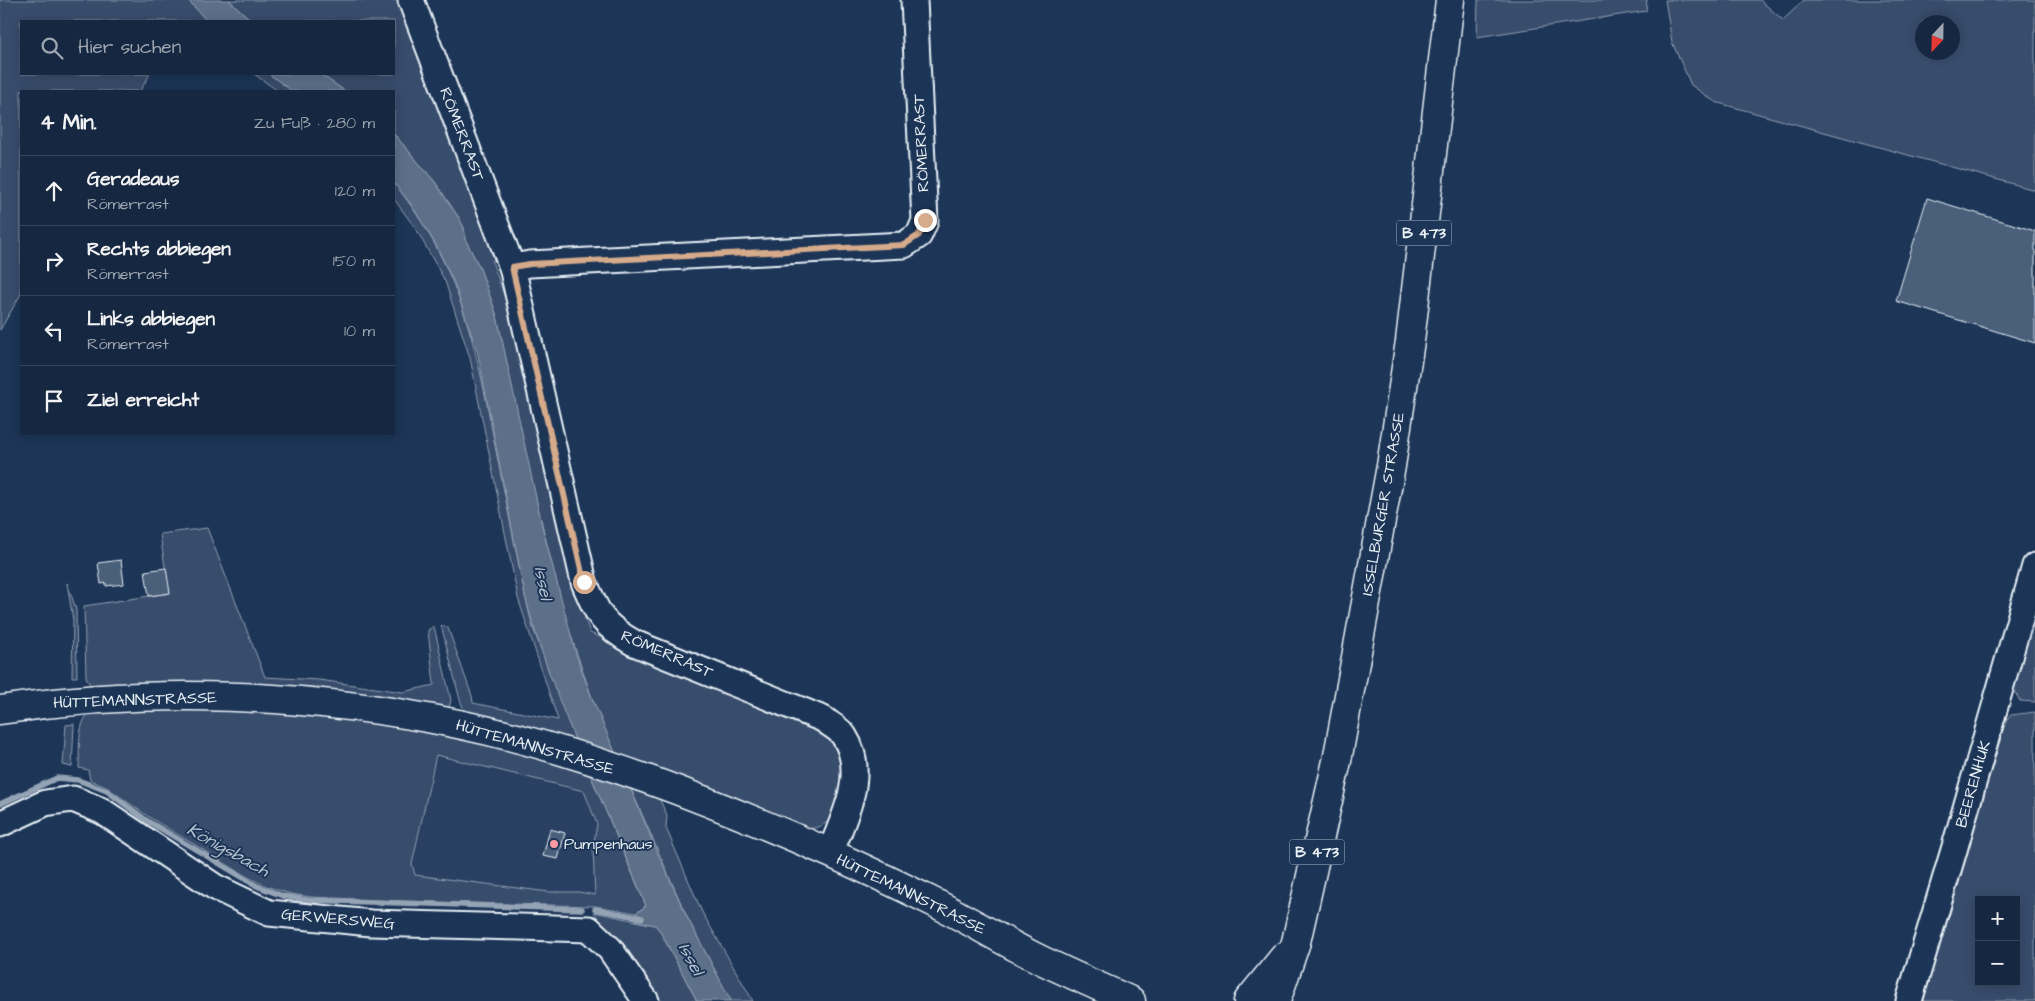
<!DOCTYPE html>
<html lang="de">
<head>
<meta charset="utf-8">
<style>
  body { margin:0; font-family:"Architects Daughter",sans-serif; background:#23344c; color:#f1f3f6 }
  .controls { position:absolute; right:15px; bottom:15px; display:grid; overflow:hidden; border-radius:0px; box-shadow:0 2px 12px #0003 }
  .controls button { width:45px; height:45px; display:grid; place-items:center; padding:0; border:0; border-bottom:1px solid #35445a; background:#162841; color:#f1f3f6; font:25px sans-serif }
  .compass { position:absolute; left:1915px; top:15px; width:45px; height:45px; border-radius:50%; background:#162841; box-shadow:0 2px 12px #0003; rotate:202deg }
  .stop { position:absolute; width:15px; height:15px; margin:-11px; border:4px solid #d6ab8b; border-radius:50%; background:#fff }
  .stop.end { background:#d6ab8b; border-color:#fff; box-shadow:0 1px 5px #0008 }
  .list { margin:0; padding:0; list-style:none }
  h2 { display:flex; justify-content:space-between; align-items:center; height:65px; margin:0; padding:0 20px; font-size:21px }
  h2 small { font-size:16px; font-weight:400; color:#9ea6b1 }
  .list li { display:grid; grid-template-columns:32px 1fr auto; gap:15px; align-items:center; box-sizing:border-box; height:70px; padding:0 20px; border-top:1px solid #35445a }
  .list b { display:block; font-size:19px; white-space:nowrap }
  .list p { margin:0; font-size:16px; white-space:nowrap; color:#9ea6b1 }
  .list em { font-size:16px; font-style:normal; color:#9ea6b1 }
  .icon { flex:none; width:28px; height:28px; fill:none; stroke:currentColor; stroke-width:2; stroke-linecap:round; stroke-linejoin:round }
  .map { position:relative; flex:none; width:2035px; height:1001px; overflow:hidden }
  .search { position:absolute; background:#162841; box-shadow:0 2px 12px #0003; left:20px; top:20px; width:375px; height:55px; display:flex; align-items:center; gap:12px; box-sizing:border-box; padding:0 18px; border-radius:0px; color:#9ea6b1; font-size:19px }
  .panel { position:absolute; background:#162841; box-shadow:0 2px 12px #0003; left:20px; top:90px; width:375px; height:345px; border-radius:0px }
  .map>svg:first-child { display:block }
  .built { fill:#2a4162 }
  .green { fill:#374d6c; stroke:#909fb2; fill-rule:evenodd }
  .water { fill:#5d7089; stroke:#95a4b5 }
  .lines { fill:none; stroke-linecap:round; stroke-linejoin:round }
  .stream { stroke:#95a4b5; stroke-width:5.5 }
  .building { fill:#495e7a; stroke:#e8f1f8 }
  .minor-casing { stroke:#e8f1f8; stroke-width:29 }
  .major-casing { stroke:#e8f1f8; stroke-width:31 }
  .minor { stroke:#1d3557; stroke-width:25 }
  .major { stroke:#1d3557; stroke-width:28 }
  .route { stroke:#d6ab8b; stroke-width:6 }
  .poi-dot { fill:#ff9aa2; stroke:#1d3557; stroke-width:2 }
  .labels { text-anchor:middle; dominant-baseline:central; stroke-width:4; stroke-linejoin:round; paint-order:stroke }
  .shield { fill:#1d3557; stroke:#abb9c8; stroke-width:1 }
  .shield-label { font-size:15px; font-weight:bold; fill:#e8f1f8 }
  .street-label { font-size:16px; fill:#e8f1f8; stroke:#1d3557 }
  .poi-label { font-size:16px; fill:#e8f1f8; stroke:#1d3557; text-anchor:start }
  .water-label { font-size:18px; font-style:italic; fill:#b7c4d1; stroke:#1d3557 }
</style>
</head>
<body>
<div class="map">
<svg width="2035" height="1001" viewBox="0 0 2035 1001">
  <rect width="100%" height="100%" fill="#1d3557"/>
  <filter id="ink" filterUnits="userSpaceOnUse"><feTurbulence type="fractalNoise" baseFrequency=".02" numOctaves="2"/><feDisplacementMap in="SourceGraphic" scale="10" xChannelSelector="R" yChannelSelector="G"/><feConvolveMatrix kernelMatrix="1 2 1 2 8 2 1 2 1" color-interpolation-filters="sRGB"/></filter>
  <g filter="url(#ink)">
    <path class="built" d="M436 755 584 791 597 824 593 848 595 895 579 892H549L415 875 412 864Z"/>
    <path class="green" d="M0 0H188L207 21H21V74H150L140 91H21V294L0 330Z
      M229 0H397L474 192 498 259 492 261 521 344 552 491 581 607 590 633 812 722C820 729 832 737 838 745 851 763 841 808 826 823 820 828 812 828 804 830L616 756 592 698 564 615 525 453 497 316 479 266 465 239 464 228 459 218 435 182 394 134V91H345L320 74H394V21H252Z
      M1478 0H1647L1646 11 1477 37Z
      M1665 0H1760L1783 20 1804 0H2035V190L1715 102 1691 85 1672 42ZM1922 22H1952V52H1922Z
      M254 74H269L292 91H278Z
      M394 183C460 266 476 345 495 446 505 496 515 546 525 596L533 628 577 744 465 712 460 700 441 625 448 628 472 696 473 703 558 720 518 598 470 358 445 281 416 229 394 199Z
      M207 528 265 677 319 680 403 692 434 685 428 630 434 626 451 700 449 708 445 712 100 689 90 685 86 677 84 606 169 593 160 534Z
      M67 583 76 609 77 677H72L73 620Z
      M2035 610V702L2020 701 2012 687Z
      M147 708C185 708 224 706 262 709 362 717 458 735 554 761L561 766 591 776 646 906 636 913 595 906 424 902 311 897 291 894 266 886 246 876 149 817 108 788 90 780 88 770 79 768C80 750 76 724 91 711ZM436 755 584 791 597 824 593 848 595 895 579 892H549L415 875 412 864Z
      M2035 712V1001H1920L1950 913 2005 723 2011 715ZM1979 900H2016V982H1979Z
      M74 724 72 767 63 765 66 725Z
      M631 789 655 797 657 794 667 815 666 828 702 912 753 1001H731L687 917Z
      M594 912 655 925 660 931 697 1001H652Z"/>
    <path class="water" d="M188 0H229L252 21H207Z
      M269 74H320L345 91H292Z
      M394 134 435 182 459 218 464 228 465 239 479 266 497 316 543 530 576 654 592 698 659 856 687 917 731 1001H697L660 931 655 925 636 921V913L646 906C605 803 553 703 525 596L478 354 454 283 436 245 410 203 394 183Z"/>
    <g class="lines">
      <path class="stream" d="M0 804 57 778 78 780 107 791 146 820 257 886 283 896 307 900 582 909
        M595 909 642 918"/>
    </g>
    <path class="building" d="M1927 198 2035 231V343L1896 301Z
      M121 560 124 584 106 586V583L101 584 98 563Z
      M166 568 170 593 149 596 145 571Z
      M550 829 565 833 558 859 543 856Z"/>
    <g class="lines">
      <defs>
        <path id="minor" d="M411 0 512 267 584 582C598 615 602 625 634 643L823 719C829 724 840 729 844 736 868 773 844 817 830 853
          M512 267 530 264 904 245 919 235 925 221 914 0
          M0 824 45 803 73 799 102 811 215 887 269 913 371 923 589 929 610 949 646 1001
          M1909 1001 1954 850 2035 566"/>
        <path id="major" d="M0 710C151 687 309 693 458 724 582 750 714 802 830 853 865 869 899 885 933 902 967 919 999 939 1033 956 1065 972 1098 986 1131 1001
          M1248 1001 1284 957
          M1276 1001 1296 942 1337 761 1391 466 1410 341 1450 0"/>
      </defs>
      <use href="#minor" class="minor-casing"/>
      <use href="#major" class="major-casing"/>
      <use href="#minor" class="minor"/>
      <use href="#major" class="major"/>
    </g>
  </g>
  <g class="lines" filter="url(#ink)">
    <path class="route" d="M584 582 512 267 530 264 904 245 919 235 925 220"/>
  </g>
  <circle class="poi-dot" cx="554" cy="844" r="5"/>
  <g class="labels">
    <g class="shield">
      <rect x="1396.5" y="220.5" width="55" height="25" rx="4"/>
      <rect x="1289.5" y="839.5" width="55" height="25" rx="4"/>
    </g>
    <g class="shield-label">
      <text x="1424" y="233">B 473</text>
      <text x="1317" y="852">B 473</text>
    </g>
    <g class="street-label">
      <text transform="translate(462 134) rotate(69)">RÖMERRAST</text>
      <text transform="translate(921 143) rotate(-93)">RÖMERRAST</text>
      <text transform="translate(1383 504) rotate(-80)">ISSELBURGER STRASSE</text>
      <text transform="translate(667 654) rotate(23)">RÖMERRAST</text>
      <text transform="translate(135 700) rotate(-2)">HÜTTEMANNSTRASSE</text>
      <text transform="translate(535 747) rotate(16)">HÜTTEMANNSTRASSE</text>
      <text transform="translate(1973 784) rotate(-74)">BEERENHUK</text>
      <text transform="translate(911 894) rotate(26)">HÜTTEMANNSTRASSE</text>
      <text transform="translate(338 919) rotate(5)">GERWERSWEG</text>
    </g>
    <g class="poi-label">
      <text x="564" y="844">Pumpenhaus</text>
    </g>
    <g class="water-label">
      <text transform="translate(543 583) rotate(79)">Issel</text>
      <text transform="translate(228 850) rotate(29)">Königsbach</text>
      <text transform="translate(691 959) rotate(62)">Issel</text>
    </g>
  </g>
</svg>
<div class="controls">
<button>+</button>
<button>−</button>
</div>
<svg class="compass" viewBox="-18 -18 36 36"><path d="M0-13l5 13h-10z" fill="#e53935"/><path d="M0 13l5-13h-10z" fill="#9ea6b1"/></svg>
<div class="stop" style="left:584px;top:582px"></div>
<div class="stop end" style="left:925px;top:220px"></div>
<div class="search"><svg class="icon" aria-label="search" viewBox="0 0 24 24"><circle cx="10" cy="10" r="6"/><path d="M15 15l6 6"/></svg>Hier suchen</div>
<section class="panel">
<h2>4 Min.<small>Zu Fuß · 280 m</small></h2>
<ul class="list">
<li><svg class="icon" aria-label="ahead" viewBox="0 0 24 24"><path d="M12 20V5M6 11l6-6 6 6"/></svg><div><b>Geradeaus</b><p>Römerrast</p></div><em>120 m</em></li>
<li><svg class="icon" aria-label="right" viewBox="0 0 24 24"><path d="M7 20v-9h11M14 6l5 5-5 5"/></svg><div><b>Rechts abbiegen</b><p>Römerrast</p></div><em>150 m</em></li>
<li><svg class="icon" aria-label="left" viewBox="0 0 24 24"><path d="M17 20v-9H6M10 6l-5 5 5 5"/></svg><div><b>Links abbiegen</b><p>Römerrast</p></div><em>10 m</em></li>
<li><svg class="icon" aria-label="arrive" viewBox="0 0 24 24"><path d="M6 21V4h12l-3 4 3 4H6"/></svg><div><b>Ziel erreicht</b></div></li>
</ul>
</section>
</div>
</body>
</html>
